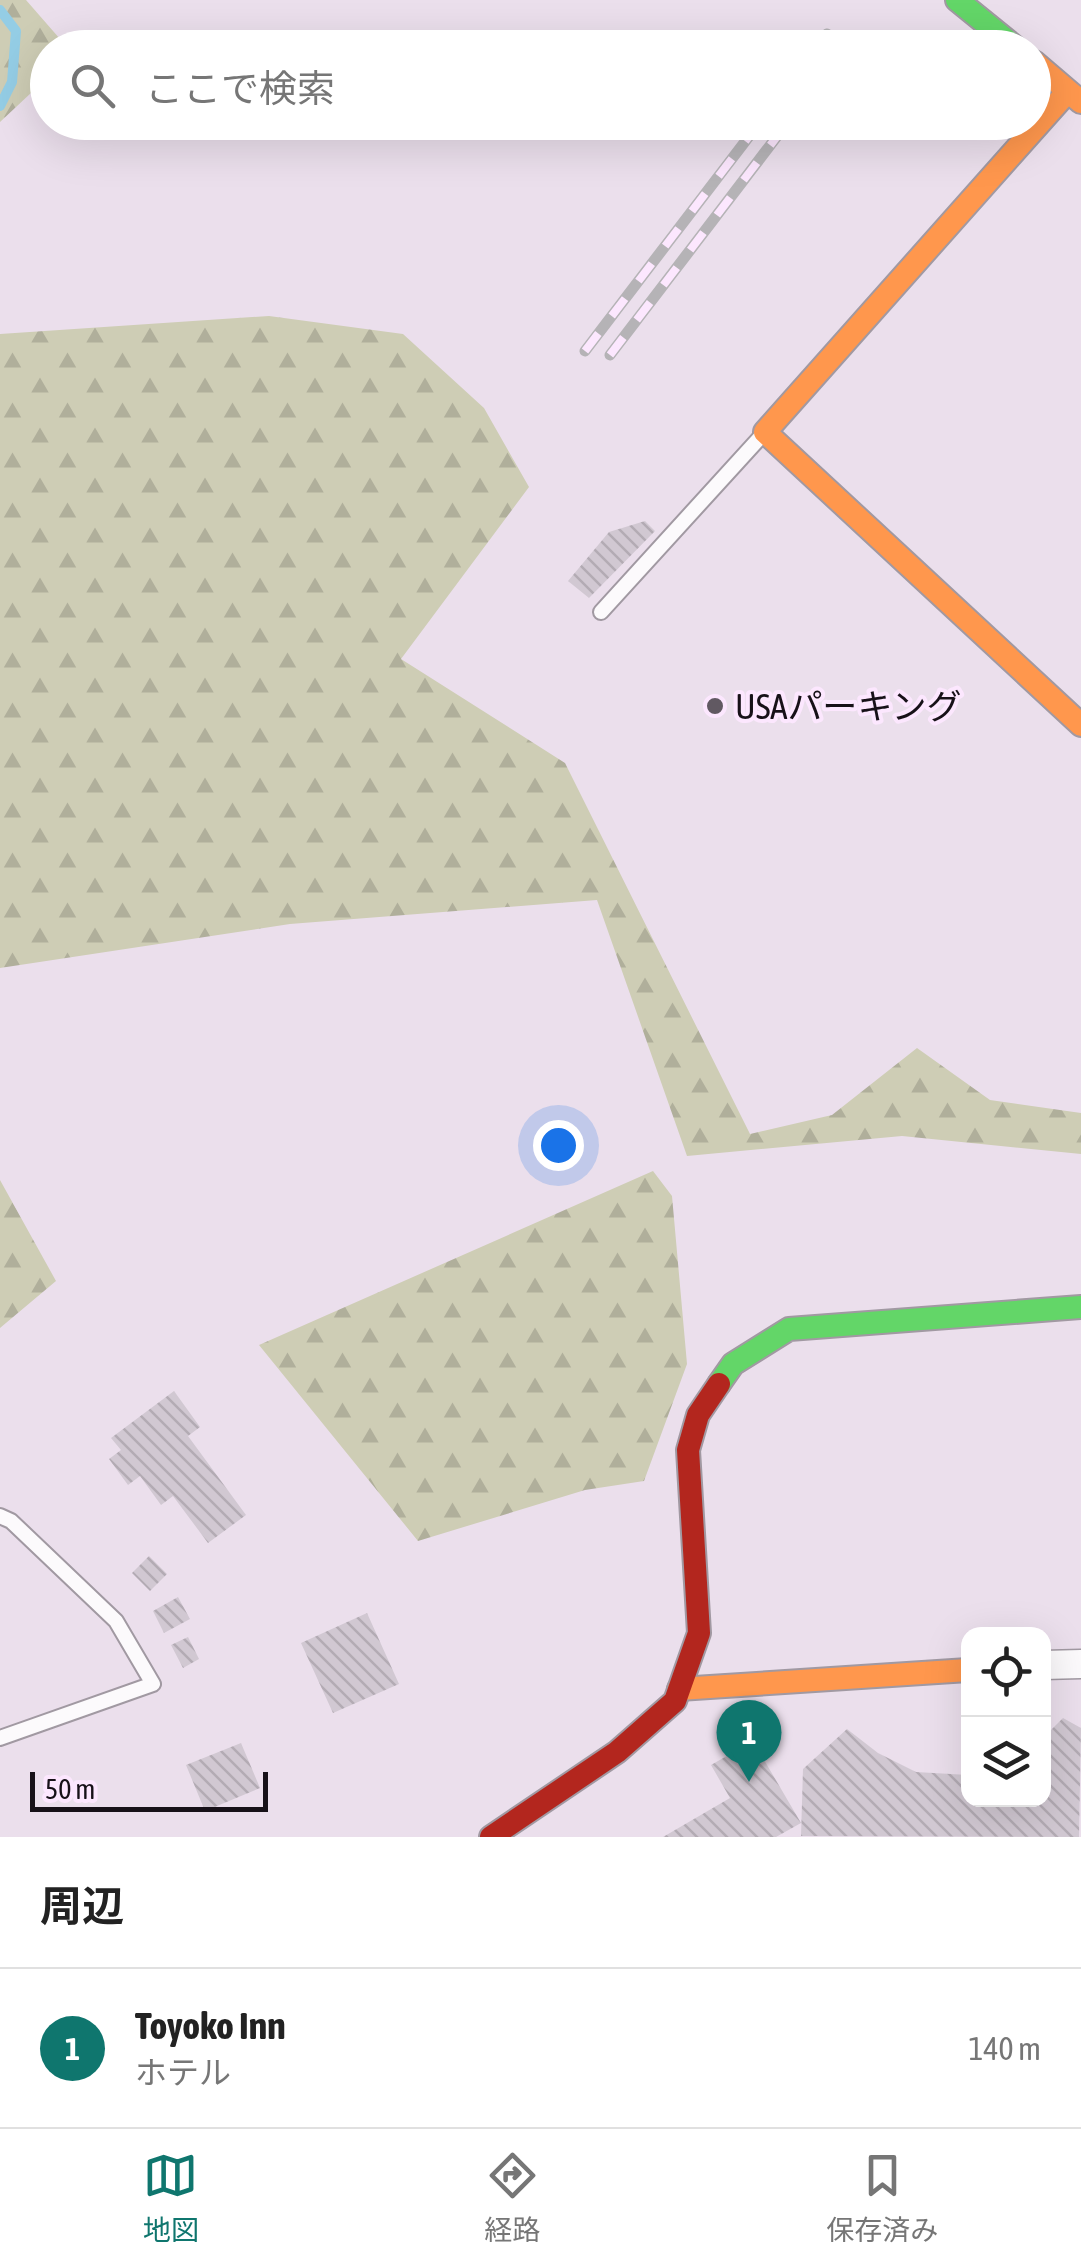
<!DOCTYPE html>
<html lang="ja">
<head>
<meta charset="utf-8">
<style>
  body { margin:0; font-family:"Asap Condensed","Noto Sans JP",sans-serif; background:#f6f6f6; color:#222 }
  .controls { position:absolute; right:30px; bottom:30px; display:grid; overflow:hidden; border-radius:20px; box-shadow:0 10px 40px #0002 }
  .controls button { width:90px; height:90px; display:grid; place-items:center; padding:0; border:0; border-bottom:2px solid #e0e0e0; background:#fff; color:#222; font:50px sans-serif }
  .scale { position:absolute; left:30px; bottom:25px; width:238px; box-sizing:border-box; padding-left:10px; border:5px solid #171118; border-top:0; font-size:28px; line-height:35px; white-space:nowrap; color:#171118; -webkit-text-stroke:8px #fce7fe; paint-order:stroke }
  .you { position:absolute; left:558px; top:1145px; width:35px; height:35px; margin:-25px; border:8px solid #fff; border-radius:50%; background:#1a73e8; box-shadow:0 0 0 15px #1a73e833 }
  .badge { display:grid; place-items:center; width:65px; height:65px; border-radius:50%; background:#0f766e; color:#fff; font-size:32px; font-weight:700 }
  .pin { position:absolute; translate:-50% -82px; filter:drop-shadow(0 2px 5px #0008) }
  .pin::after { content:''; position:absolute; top:52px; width:35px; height:30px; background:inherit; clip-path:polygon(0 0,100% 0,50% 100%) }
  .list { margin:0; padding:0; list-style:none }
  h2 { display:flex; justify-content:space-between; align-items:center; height:130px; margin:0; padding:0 40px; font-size:42px }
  h2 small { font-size:32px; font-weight:400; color:#767676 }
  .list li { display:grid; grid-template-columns:65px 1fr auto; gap:30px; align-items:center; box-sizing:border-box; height:160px; padding:0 40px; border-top:2px solid #e0e0e0 }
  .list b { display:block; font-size:38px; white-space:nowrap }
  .list p { margin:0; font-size:32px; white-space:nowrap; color:#767676 }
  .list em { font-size:32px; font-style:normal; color:#767676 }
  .icon { flex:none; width:55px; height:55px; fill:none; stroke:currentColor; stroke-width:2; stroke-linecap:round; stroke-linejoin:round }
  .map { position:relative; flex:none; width:1081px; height:1837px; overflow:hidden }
  .search { position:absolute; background:#fff; box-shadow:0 10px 40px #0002; left:30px; right:30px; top:30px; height:110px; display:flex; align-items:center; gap:25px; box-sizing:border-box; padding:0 35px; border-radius:55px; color:#767676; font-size:38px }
  .sheet { height:290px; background:#fff }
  nav { display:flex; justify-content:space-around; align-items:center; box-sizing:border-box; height:140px; border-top:2px solid #e0e0e0; background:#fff; font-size:28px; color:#767676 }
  nav a { display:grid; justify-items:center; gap:5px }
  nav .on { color:#0f766e }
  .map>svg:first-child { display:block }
  .forest { fill:url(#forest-firs) }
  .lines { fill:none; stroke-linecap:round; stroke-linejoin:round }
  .stream { stroke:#94cde5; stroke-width:10 }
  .building { fill:url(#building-back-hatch) }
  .lane-casing { stroke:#a199a2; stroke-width:18 }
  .street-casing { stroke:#a199a2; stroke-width:31 }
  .fast-casing { stroke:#a199a2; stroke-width:26 }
  .slow-casing { stroke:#a199a2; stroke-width:26 }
  .jam-casing { stroke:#a199a2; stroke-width:26 }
  .lane { stroke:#fcfafc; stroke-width:14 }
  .street { stroke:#fcfafc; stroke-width:28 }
  .fast { stroke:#63d668; stroke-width:22 }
  .slow { stroke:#ff974d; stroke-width:22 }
  .jam { stroke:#b3261e; stroke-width:22 }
  .rail-casing { stroke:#b5b3b6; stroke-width:11 }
  .rail { stroke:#fce7fe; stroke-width:8; stroke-dasharray:22; stroke-linecap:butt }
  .poi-dot { fill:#615962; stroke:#fce7fe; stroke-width:4 }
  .labels { text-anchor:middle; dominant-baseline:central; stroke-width:8; stroke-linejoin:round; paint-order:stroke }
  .poi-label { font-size:35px; fill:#171118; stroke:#fce7fe; text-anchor:start }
</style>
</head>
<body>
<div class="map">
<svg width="1081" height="1837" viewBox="0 0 1081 1837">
  <defs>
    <pattern id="forest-firs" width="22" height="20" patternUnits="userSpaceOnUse" patternTransform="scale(2.5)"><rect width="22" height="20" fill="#cecdb5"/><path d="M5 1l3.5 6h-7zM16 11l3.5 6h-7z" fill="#b0af9b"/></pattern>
    <pattern id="building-back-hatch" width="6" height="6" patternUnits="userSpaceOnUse" patternTransform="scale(2.5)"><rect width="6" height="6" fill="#d1c8d2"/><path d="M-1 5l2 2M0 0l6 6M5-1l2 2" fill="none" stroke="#b3abb4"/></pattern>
  </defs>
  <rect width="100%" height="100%" fill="#ebdfec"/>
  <path class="forest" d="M0 0H26L67 47 48 48 47 78 0 122Z
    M269 316 403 334 484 408 529 487 401 659 565 763 750 1134 832 1115 917 1048 990 1100 1081 1113V1154L902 1136 687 1156 597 900 290 924 0 968V334Z
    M653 1171 672 1196 687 1364 644 1481 585 1490 418 1541 259 1345Z
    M0 1180 56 1281 0 1328Z"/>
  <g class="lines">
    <path class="stream" d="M0 10 16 31 12 82 0 106"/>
  </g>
  <path class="building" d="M645 521 655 531 589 598 568 581 609 532Z
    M174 1391 200 1427 188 1436 246 1515 208 1543 173 1496 161 1505 140 1476 128 1485 109 1459 121 1450 111 1438Z
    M149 1556 167 1574 150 1591 132 1573Z
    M178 1597 190 1619 164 1633 153 1611Z
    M367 1613 399 1684 333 1713 301 1643Z
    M188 1637 199 1659 183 1668 171 1645Z
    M1063 1718 1081 1728 1079 1837 801 1836 803 1769 847 1729 878 1753 916 1772 968 1775V1800H1044V1737Z
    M753 1741 801 1823 776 1837H663L730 1798 711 1765Z
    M241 1743 260 1788 205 1811 186 1765Z"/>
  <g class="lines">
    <defs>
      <path id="lane" d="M601 612 765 432
        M0 1516 11 1521 116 1621 153 1684 0 1738"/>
      <path id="street" d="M1044 1665 1081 1664"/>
      <path id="fast" d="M957 0 1016 48
        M719 1384 733 1364 789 1329 1081 1307"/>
      <path id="slow" d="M1034 62 1081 102
        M1068 91 765 432 1081 725
        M679 1689 968 1670"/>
      <path id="jam" d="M491 1837 617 1752 675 1701 699 1633 688 1450 698 1415 719 1384"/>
    </defs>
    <use href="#lane" class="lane-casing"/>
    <use href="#street" class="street-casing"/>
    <use href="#fast" class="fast-casing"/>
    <use href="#slow" class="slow-casing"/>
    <use href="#jam" class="jam-casing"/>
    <use href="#lane" class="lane"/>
    <use href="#street" class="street"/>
    <use href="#fast" class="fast"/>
    <use href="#slow" class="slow"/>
    <use href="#jam" class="jam"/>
    <defs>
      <path id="rail" d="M817 48 827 34
        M585 351 760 122
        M610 355 788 122"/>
    </defs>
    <use href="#rail" class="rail-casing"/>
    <use href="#rail" class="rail"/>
  </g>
  <circle class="poi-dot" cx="715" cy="706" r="10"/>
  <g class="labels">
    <g class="poi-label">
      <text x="735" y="706">USAパーキング</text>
    </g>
  </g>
</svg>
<div class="controls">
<button><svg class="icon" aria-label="locate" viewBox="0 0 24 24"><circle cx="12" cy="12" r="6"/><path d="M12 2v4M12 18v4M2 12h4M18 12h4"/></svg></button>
<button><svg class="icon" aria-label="layers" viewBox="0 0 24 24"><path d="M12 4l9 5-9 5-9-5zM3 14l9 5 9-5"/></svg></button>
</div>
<div class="scale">50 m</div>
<div class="you"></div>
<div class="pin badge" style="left:749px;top:1782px">1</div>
<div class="search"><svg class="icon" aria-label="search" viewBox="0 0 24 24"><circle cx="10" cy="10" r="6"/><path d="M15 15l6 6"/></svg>ここで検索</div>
</div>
<section class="sheet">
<h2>周辺<small></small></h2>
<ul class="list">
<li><span class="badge">1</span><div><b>Toyoko Inn</b><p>ホテル</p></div><em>140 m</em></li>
</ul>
</section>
<nav>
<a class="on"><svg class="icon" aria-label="map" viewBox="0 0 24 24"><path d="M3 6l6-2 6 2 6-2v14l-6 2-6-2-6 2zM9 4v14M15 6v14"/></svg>地図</a>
<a><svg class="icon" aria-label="directions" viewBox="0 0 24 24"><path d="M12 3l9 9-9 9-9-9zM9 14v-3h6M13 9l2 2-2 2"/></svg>経路</a>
<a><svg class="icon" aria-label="saved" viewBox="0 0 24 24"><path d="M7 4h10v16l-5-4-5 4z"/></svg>保存済み</a>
</nav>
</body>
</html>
